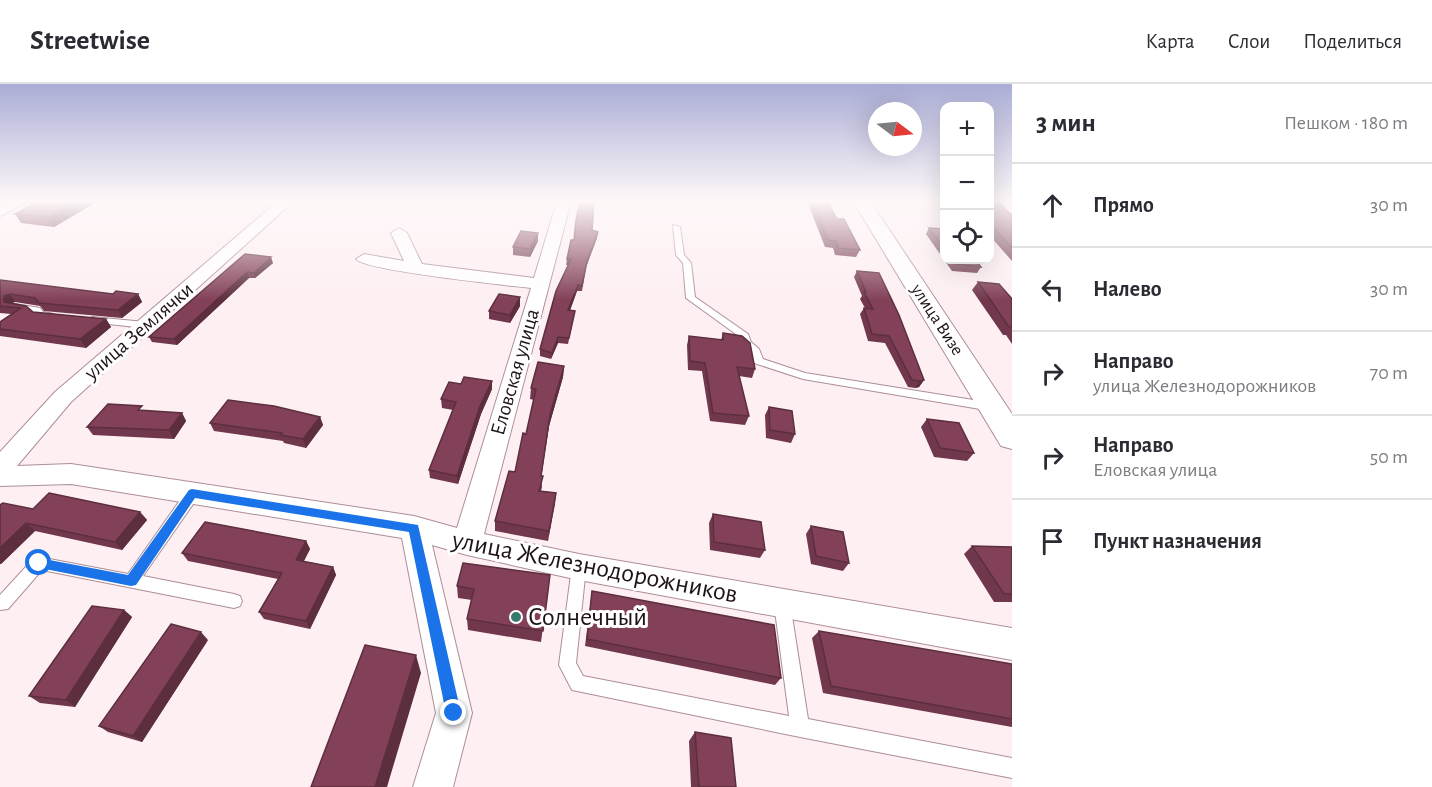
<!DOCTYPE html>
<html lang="ru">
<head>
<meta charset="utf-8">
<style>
  body { margin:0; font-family:"Alegreya Sans",sans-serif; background:#f2f2f3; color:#2b2b33 }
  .controls { position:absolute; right:18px; top:18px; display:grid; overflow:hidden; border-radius:12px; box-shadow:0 6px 24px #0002 }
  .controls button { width:54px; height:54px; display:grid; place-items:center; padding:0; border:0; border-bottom:2px solid #e1e1e2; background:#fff; color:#2b2b33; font:30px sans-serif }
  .compass { position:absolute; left:868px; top:18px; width:54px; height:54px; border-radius:50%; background:#fff; box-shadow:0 6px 24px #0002; rotate:106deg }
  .stop { position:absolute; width:18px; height:18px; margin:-14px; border:4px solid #1a73e8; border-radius:50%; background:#fff }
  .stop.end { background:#1a73e8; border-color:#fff; box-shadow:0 2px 6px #0008 }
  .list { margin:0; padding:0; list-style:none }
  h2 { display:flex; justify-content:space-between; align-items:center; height:78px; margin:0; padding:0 24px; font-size:26px }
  h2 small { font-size:20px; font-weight:400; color:#7c7c81 }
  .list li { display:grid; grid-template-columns:39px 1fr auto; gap:18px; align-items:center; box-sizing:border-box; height:84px; padding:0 24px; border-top:2px solid #e1e1e2 }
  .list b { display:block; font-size:22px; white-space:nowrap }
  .list p { margin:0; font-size:20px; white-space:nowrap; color:#7c7c81 }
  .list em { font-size:20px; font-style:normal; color:#7c7c81 }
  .icon { flex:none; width:33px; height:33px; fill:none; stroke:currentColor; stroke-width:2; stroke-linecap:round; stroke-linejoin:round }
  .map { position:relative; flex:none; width:1012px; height:703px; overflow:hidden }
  header { display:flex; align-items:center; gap:36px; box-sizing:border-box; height:84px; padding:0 30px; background:#fff; border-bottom:2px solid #e1e1e2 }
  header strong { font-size:28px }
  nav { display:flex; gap:33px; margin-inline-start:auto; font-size:21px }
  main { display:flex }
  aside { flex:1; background:#fff }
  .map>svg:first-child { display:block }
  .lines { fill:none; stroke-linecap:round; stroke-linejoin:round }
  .service-casing { stroke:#ae8e98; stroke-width:2 }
  .minor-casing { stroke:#ae8e98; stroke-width:2 }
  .tertiary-casing { stroke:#ae8e98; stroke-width:2 }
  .service { fill:#fff; fill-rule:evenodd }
  .minor { fill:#fff; fill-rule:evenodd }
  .tertiary { fill:#fff; fill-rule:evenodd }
  .wall { fill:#71384d }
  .shaded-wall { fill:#5c2e3e }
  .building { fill:#834159; stroke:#5c2e3e; stroke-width:1.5 }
  .route { fill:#1a73e8 }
  .poi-dot { fill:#35796c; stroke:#fff; stroke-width:2 }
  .labels { text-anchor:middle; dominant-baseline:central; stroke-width:6; stroke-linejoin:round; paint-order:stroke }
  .far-street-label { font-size:18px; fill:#1f1317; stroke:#fff }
  .street-label { font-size:21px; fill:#1f1317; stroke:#fff }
  .near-street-label { font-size:26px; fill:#1f1317; stroke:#fff }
  .near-poi-label { font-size:26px; fill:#1f1317; stroke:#fff; text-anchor:start }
</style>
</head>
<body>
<header>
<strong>Streetwise</strong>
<nav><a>Карта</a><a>Слои</a><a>Поделиться</a></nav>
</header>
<main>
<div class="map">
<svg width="1012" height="703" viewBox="0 0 1012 703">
  <rect width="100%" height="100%" fill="#fdeff2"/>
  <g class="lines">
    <defs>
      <path id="service" d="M673 141 680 143 684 171 691 179 695 213 748 250 751 258 759 265 763 275 805 289 992 319 998 323 992 327 803 295 754 279 749 266 741 259 740 253 686 214 683 179 676 171Z
        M15 220 40 224 43 228 54 230 56 232 51 235 36 233 33 228 12 225V221Z
        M93 233 145 238 150 241 145 244 90 238V234Z
        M193 404 198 405 200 409 198 413 143 492 234 510 240 512 242 517 240 522 234 524 42 486 8 525 0 526V511L34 474 39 473 128 490 188 405Z
        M579 477 584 478 586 483 576 579 583 592 789 632 774 519 776 514 782 512 788 514 790 519 808 635 1012 674V694L800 653 572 606 559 581 572 483 574 478Z"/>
      <path id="minor" d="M10 117H29L0 132V122Z
        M278 117H294L71 318 17 382 71 380 414 432 457 444 531 204C506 201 365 187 356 175L364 170 404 177 391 149 399 144 407 149 422 180 534 194 557 117H571L484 450 579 470 1012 544V576L579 496 467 471 432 461 472 629 453 703H413L436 629 402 454 71 400 0 402V368L55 308Z"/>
      <path id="tertiary" d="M853 117H870L1012 330V365L1001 362Z"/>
    </defs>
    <use href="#service" class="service-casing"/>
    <use href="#minor" class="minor-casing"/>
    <use href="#tertiary" class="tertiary-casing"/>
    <use href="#service" class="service"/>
    <use href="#minor" class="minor"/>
    <use href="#tertiary" class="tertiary"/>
  </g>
  <path class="wall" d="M39 117H98L54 143 21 139 15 130Z
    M807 117H827L837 135 860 166 856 173 835 171 833 164 825 163Z
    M990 117 1012 130V177L990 152Z
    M929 144 945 145V176H976L981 183 977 189 952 187 926 150Z
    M592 146 597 154 586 183 582 207H577L570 226 575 227 568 260 558 259 551 275 540 272V265L569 181H566L567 175 574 156Z
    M538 149V157L530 173 513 171V163Z
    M245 170 273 179 255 194H249L177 261 152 258 149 253Z
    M857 187 924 296 919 303 915 304 908 303 885 259 868 257 860 230 864 224H865L860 215 862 212 854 193Z
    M0 196 113 210H138L142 218 122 234 44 227 40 222 15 218 11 219 33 228 106 235 111 243 86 264 0 252V238L11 230 0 229Z
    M978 198 1012 215V260L1006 251H1003L972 206Z
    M520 222 510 239 489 235V227Z
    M723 249 755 285 752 294 739 292 749 332 745 341 710 337 702 287 688 286 687 261 689 252 721 256Z
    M564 282 563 293 549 342 541 392 542 403 541 407 556 409 548 457 495 447V437L515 388 526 350 534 316 530 315 531 304Z
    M492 297V305L481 330 458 400 430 394 429 386 453 326 442 324 441 315 461 300Z
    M769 323 795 350 791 359 766 354 765 331Z
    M144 327 182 329 186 337 174 355 93 351 87 343Z
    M320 333 323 341 306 364 284 359 283 357 214 347 210 339Z
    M927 335 974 369 967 377 934 373 921 343Z
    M0 421 33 425 140 428 147 436 122 466 35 447 1 480H0Z
    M713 430 765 466 760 474 710 466 709 439Z
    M811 442 849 479 843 487 811 480 806 450Z
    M306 457 310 465 304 477 333 483 336 491 310 545 264 535 259 528 278 495 188 477 182 469Z
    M972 462 1012 463V518H994L964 470Z
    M550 491 541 558 468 546 467 535 472 516 458 514 457 502Z
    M592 507 781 594 775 601 585 562Z
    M124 526 132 533 75 623 40 619 29 612Z
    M819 547 1012 580V643L823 609 812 554Z
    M208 556 142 658 108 648 99 642Z
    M695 648 736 703H691L689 657Z"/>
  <path class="shaded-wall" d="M77 117H98L54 143 49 133Z
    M598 148 597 154 586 183 582 207 587 177Z
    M538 149V157L530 173V165Z
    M271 173 273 179 255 194 254 189Z
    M247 188 249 194 177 261 174 255Z
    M578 201 577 207 568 232V226Z
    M10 210 15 218 10 220 4 218V212Z
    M138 210 142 218 122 234 118 226Z
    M520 213V222L510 239V231Z
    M106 235 111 243 86 264 80 255Z
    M558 253V259L551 275 552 269Z
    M564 282 563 293 549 342 540 402 541 392 550 331Z
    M924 296 919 303 915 304 920 297Z
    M492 297V305L481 330 458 400 457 392 480 322Z
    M182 329 186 337 174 355 169 346Z
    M320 333 323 341 306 364 303 355Z
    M556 409 555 420 548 457 549 447Z
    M140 428 147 436 122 466 115 458Z
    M26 439 35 447 1 480 0 479V464Z
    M306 457 310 465 300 484 296 476Z
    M333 483 336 491 310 545 306 537Z
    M124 526 132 533 75 623 66 616Z
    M201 548 208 556 142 658 133 652Z
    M416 571 421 589 387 703H375Z"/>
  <path class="building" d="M39 117H77L49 133 15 130Z
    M580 117H594L592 146 598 148 587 177 582 202 578 201 568 226 575 227 569 254 558 253 552 269 540 265 556 207 571 175H567L571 156H574L576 136Z
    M812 117H827L837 135H844L860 166 838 164 836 157 828 156Z
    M990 117H998L1010 130H1012V164L990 140Z
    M929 144 945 145V165Z
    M521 147 538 149 530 165 513 163Z
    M245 170 271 173 254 189 247 188 174 255 149 253Z
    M952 176H976L981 183 956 180Z
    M857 187 879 189 899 231 924 296 920 297 912 296 889 252 872 250 864 224 873 225 864 208H866Z
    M0 196 113 210 116 207 138 210 118 226 39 219 35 214 10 210 4 212V218L26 222 33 228 106 235 80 255 0 245V238L21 224 0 222Z
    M978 198 999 200 1012 215V243H1009Z
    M499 210 520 213 510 231 489 227Z
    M723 249 742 252 750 259 755 285 737 283 749 332 713 329 705 279 690 277 689 252 723 256Z
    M538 278 564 282 550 331 541 392H543L539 407 556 409 549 447 495 437 509 387 515 388 523 349 526 350 536 305 531 304Z
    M464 293 492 297 480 322 457 392 429 386 456 318 441 315 449 298 461 300Z
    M228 316 274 322 320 333 303 355 280 351 282 349 210 339Z
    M108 320 142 322 138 326 182 329 169 346 87 343Z
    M769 323 792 327 795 350 770 346Z
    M927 335 959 339 974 369 940 364Z
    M49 409 140 428 115 458 26 439 0 464V421L3 419 33 425Z
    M713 430 761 438 765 466 714 458Z
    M205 438 306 457 296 476 333 483 306 537 259 528 282 489 182 469Z
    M811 442 843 448 849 479 816 472Z
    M972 462 1012 463V510H1004Z
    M463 479 550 491 543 547 467 535 474 505 457 502Z
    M592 507 774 541 781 594 587 555Z
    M92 522 124 526 66 616 29 612Z
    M171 540 201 548 133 652 99 642Z
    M819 547 1012 580V635L831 602Z
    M365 561 416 571 375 703H311Z
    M695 648 731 654 736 703H699Z"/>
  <linearGradient id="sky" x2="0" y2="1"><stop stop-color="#aaadd6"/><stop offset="0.54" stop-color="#fef8f9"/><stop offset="1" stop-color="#fef8f9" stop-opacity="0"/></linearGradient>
  <rect width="1012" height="216" fill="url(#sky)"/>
  <path class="route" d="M192 405 418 441 461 629 459 634 454 637 449 634 446 629 409 448 195 414 136 501 131 502 35 483V476L39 474 128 491 189 406Z"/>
  <circle class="poi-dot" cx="516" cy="533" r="6"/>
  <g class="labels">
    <g class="far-street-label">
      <text transform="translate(937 236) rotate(57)">улица Визе</text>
    </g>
    <g class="street-label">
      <text transform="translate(139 247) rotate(-41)">улица Землячки</text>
      <text transform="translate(515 288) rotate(-74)">Еловская улица</text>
    </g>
    <g class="near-street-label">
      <text transform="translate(595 483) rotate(11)">улица Железнодорожников</text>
    </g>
    <g class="near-poi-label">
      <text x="528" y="533">Солнечный</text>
    </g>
  </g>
</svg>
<div class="controls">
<button>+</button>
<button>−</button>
<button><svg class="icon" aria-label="locate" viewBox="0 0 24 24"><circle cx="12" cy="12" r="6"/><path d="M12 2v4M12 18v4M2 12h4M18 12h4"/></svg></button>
</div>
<svg class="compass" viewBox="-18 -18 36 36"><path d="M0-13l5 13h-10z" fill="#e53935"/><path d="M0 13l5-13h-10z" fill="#7c7c81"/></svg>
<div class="stop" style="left:39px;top:479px"></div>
<div class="stop end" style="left:454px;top:629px"></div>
</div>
<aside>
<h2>3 мин<small>Пешком · 180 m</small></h2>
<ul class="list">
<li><svg class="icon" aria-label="ahead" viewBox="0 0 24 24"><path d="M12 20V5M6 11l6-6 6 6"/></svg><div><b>Прямо</b></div><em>30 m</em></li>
<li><svg class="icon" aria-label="left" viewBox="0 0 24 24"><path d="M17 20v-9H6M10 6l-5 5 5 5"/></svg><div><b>Налево</b></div><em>30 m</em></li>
<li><svg class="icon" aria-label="right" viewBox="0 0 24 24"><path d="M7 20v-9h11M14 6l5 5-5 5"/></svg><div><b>Направо</b><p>улица Железнодорожников</p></div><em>70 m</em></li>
<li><svg class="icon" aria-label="right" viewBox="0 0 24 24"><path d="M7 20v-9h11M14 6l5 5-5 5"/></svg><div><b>Направо</b><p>Еловская улица</p></div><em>50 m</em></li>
<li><svg class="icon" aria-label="arrive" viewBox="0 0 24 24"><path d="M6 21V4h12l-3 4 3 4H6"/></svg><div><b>Пункт назначения</b></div></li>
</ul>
</aside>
</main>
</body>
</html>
